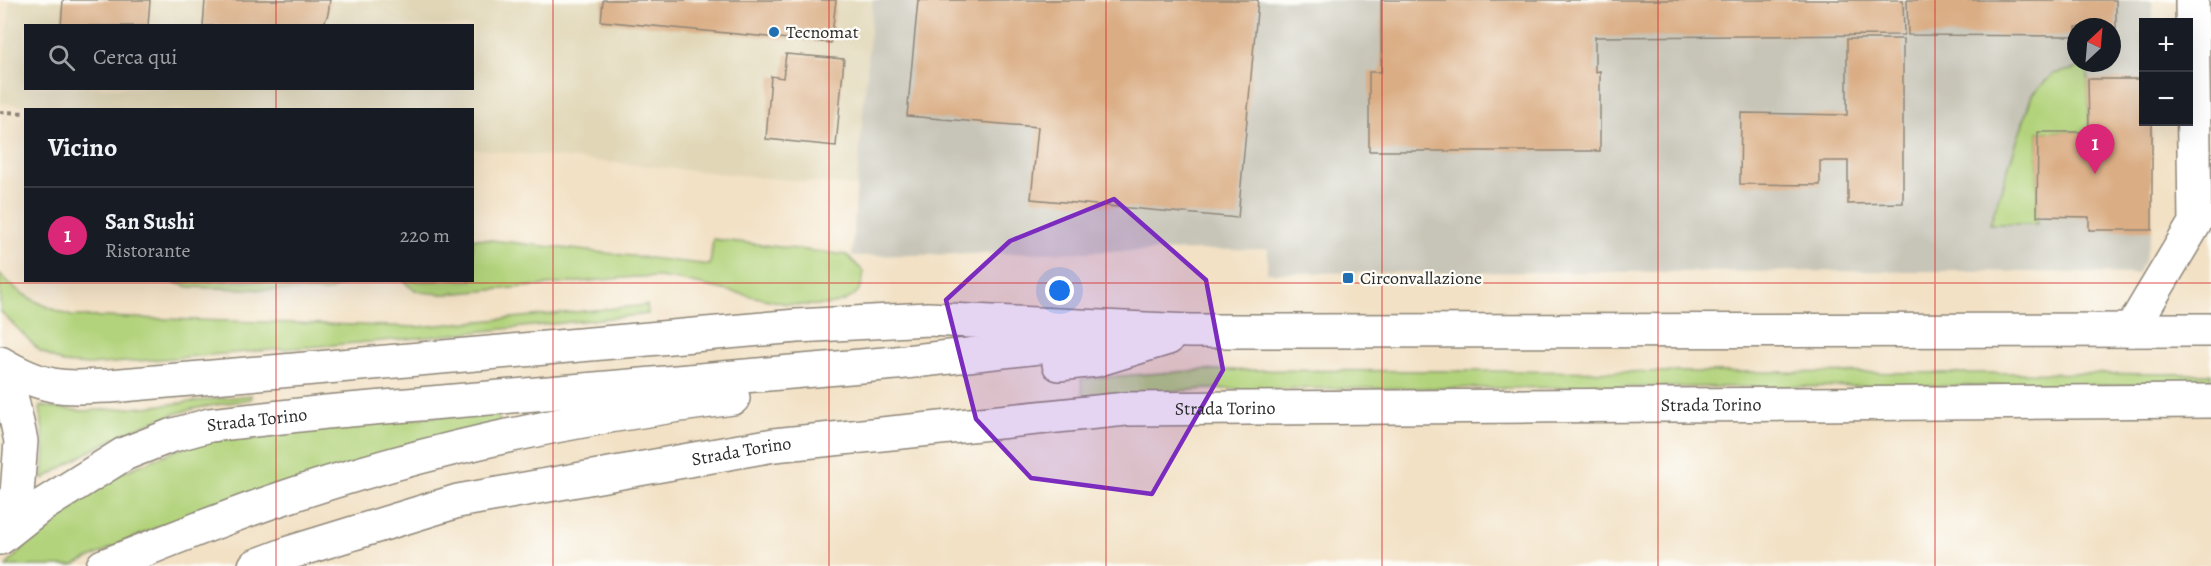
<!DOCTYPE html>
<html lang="it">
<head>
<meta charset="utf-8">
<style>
  body { margin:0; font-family:Alegreya,serif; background:#20242c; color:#f1f3f6 }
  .controls { position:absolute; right:18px; top:18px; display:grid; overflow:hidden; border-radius:0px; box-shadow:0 6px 24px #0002 }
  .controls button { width:54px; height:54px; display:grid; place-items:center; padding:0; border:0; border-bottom:2px solid #363941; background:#171b24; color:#f1f3f6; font:30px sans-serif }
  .compass { position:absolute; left:2067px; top:18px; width:54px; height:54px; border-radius:50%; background:#171b24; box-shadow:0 6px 24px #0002; rotate:26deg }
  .you { position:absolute; left:1060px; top:291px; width:21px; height:21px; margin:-15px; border:4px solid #fff; border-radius:50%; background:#1a73e8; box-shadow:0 0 0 9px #1a73e833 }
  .badge { display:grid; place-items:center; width:39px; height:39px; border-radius:50%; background:#db2777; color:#fff; font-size:20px; font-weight:700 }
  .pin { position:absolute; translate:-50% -50px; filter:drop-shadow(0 2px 3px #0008) }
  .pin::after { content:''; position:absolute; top:32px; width:21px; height:18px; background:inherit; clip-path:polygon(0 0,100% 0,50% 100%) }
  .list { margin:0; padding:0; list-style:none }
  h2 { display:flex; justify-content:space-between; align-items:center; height:78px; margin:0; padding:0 24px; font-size:26px }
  h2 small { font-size:20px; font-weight:400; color:#9ea1a6 }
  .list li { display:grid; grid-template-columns:39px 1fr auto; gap:18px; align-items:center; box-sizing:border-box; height:96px; padding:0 24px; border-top:2px solid #363941 }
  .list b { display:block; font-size:22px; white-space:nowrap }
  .list p { margin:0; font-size:20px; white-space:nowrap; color:#9ea1a6 }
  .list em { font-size:20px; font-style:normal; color:#9ea1a6 }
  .icon { flex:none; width:33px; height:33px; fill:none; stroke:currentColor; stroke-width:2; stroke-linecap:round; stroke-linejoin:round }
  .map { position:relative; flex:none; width:2211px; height:566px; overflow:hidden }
  .search { position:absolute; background:#171b24; box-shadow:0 6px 24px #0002; left:24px; top:24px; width:450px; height:66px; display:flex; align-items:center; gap:15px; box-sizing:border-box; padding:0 21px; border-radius:0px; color:#9ea1a6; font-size:22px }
  .panel { position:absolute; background:#171b24; box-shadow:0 6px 24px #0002; left:24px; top:108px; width:450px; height:174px; border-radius:0px }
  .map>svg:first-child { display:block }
  .built { fill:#e1d7b7; fill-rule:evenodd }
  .industrial { fill:#c7c5b8; fill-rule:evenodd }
  .green { fill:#b2d37b; stroke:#6e7f53; stroke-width:1.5 }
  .building { fill:#daad84 }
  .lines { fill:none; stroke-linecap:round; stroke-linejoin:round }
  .street-casing { stroke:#8e8678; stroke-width:36 }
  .primary-casing { stroke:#8e8678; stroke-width:36 }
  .path { stroke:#8e8678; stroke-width:4; stroke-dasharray:4.5 4.5; stroke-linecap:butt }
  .street { stroke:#fff; stroke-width:33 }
  .primary { stroke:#fff; stroke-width:33 }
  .marked { fill:#7b2cbf; fill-opacity:0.2; stroke:#7b2cbf; stroke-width:4.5; stroke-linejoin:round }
  .grid { fill:none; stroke:#d62828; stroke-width:1.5; stroke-opacity:0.55 }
  .poi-dot { fill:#1f6fb2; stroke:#fdfcf7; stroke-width:2 }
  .labels { text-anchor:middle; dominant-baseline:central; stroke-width:4.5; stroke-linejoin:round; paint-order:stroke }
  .poi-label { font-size:18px; fill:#2b2b2b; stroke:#fdfcf7; text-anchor:start }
  .street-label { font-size:18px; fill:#2b2b2b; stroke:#fdfcf7 }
</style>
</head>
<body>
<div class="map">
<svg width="2211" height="566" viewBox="0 0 2211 566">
  <rect width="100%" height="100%" fill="#fdfcf7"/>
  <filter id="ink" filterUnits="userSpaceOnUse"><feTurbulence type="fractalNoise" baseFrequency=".0167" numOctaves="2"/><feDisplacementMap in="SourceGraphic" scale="12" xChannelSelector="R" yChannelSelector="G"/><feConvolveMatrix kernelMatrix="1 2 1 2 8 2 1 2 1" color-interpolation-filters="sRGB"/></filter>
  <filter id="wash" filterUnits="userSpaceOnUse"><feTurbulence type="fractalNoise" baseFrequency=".008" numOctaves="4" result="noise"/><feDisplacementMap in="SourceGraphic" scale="24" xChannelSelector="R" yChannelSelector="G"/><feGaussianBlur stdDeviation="1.35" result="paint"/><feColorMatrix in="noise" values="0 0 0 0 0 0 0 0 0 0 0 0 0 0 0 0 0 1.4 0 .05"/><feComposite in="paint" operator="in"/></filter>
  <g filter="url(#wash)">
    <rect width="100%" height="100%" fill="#f2e1c5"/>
    <path class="built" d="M10 0H875L860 187 473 149 472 110H64L0 103ZM26 26H472V88H26Z"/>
    <path class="industrial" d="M873 0H2152V22H2144V122H2152V230L2145 259 2137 274 1974 271 1267 273 1268 249 852 256 856 193ZM2076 27H2112V63H2076Z"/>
    <path class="green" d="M2088 66 2089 132H2038L2037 224H1990L2032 95 2053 74Z
      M473 238 710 265 713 239 847 255 863 271C866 311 814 306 787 304L679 280 659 277H635L447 294C430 293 415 295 404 281L472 280Z
      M0 274C19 296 44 306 71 316L418 327 647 305 648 314 417 338 89 365 63 363 40 351 0 311Z
      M169 281H345L336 288 327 292 190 287Z
      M1204 370 2211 374V385L1204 389 1083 398 1081 379Z
      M251 395V399C232 403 212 405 193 409 138 422 90 450 43 479L45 450 40 406 83 411 145 407Z
      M497 410 500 423 160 526 72 566H6L44 525 74 501 109 478 196 442Z"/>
    <g id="blocks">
      <path class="building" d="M63 0H150L148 26H61Z
        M205 0H330L328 14 323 26H203Z
        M603 0H836L831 43 601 21Z
        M918 0H1258L1238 218 1031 199 1038 127 907 116Z
        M1381 0H1903L1904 35 1595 37V72L1600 71V151H1369V72H1381Z
        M1907 0H2116V36H2112V27H2076V36L1908 35Z
        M1847 39H1903V203L1848 204V161H1820V185L1740 184 1741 113 1847 115Z
        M786 54 844 59 836 146 766 139 771 76 783 78Z
        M2088 79H2144V122H2152V230H2089V217L2037 216 2038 132H2089Z"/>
    </g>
  </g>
  <g filter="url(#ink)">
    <use href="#blocks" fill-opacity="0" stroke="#8e8678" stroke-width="1.5"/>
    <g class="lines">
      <defs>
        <g id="street">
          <path d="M2131 330 2195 223 2192 0"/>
          <path id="s1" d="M255 566 292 552 458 501 774 445 1126 409 2211 401"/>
        </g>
        <g id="primary">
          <path d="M0 363C44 389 61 388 110 386L797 326 928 319 1190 331 2211 330"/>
          <path d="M1059 364 1096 360 1168 338"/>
          <path d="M0 373 11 395 21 441 17 494 0 533"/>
          <path id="s2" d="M0 538 38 508 124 454 170 436 210 425 326 412 896 363 1085 342"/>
          <path d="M103 566C158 545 213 522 268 503 418 451 576 417 733 398"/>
        </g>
      </defs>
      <use href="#street" class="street-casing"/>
      <use href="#primary" class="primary-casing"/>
      <path class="path" d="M0 112 26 113"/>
      <use href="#street" class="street"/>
      <use href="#primary" class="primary"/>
    </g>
  </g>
  <path class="marked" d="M1114 199 1206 280 1223 370 1152 494 1031 478 976 419 946 300 1010 241Z"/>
  <path class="grid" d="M276 0V26M553 0V566M829 0V566M1106 0V566M1382 0V566M1658 0V566M1935 0V566M276 88V110M276 280V566M0 283H2211"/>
  <g class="poi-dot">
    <circle cx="774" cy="32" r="6"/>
    <rect x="1342" y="272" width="12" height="12" rx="3"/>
  </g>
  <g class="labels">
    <g class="poi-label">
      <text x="786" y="32">Tecnomat</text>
      <text x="1360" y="278">Circonvallazione</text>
    </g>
    <g class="street-label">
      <text stroke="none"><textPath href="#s1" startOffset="1473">Strada Torino</textPath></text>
      <text stroke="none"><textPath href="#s1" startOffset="987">Strada Torino</textPath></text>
      <text stroke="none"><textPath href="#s2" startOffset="288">Strada Torino</textPath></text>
      <text stroke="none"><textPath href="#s1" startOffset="501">Strada Torino</textPath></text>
    </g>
  </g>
</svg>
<div class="controls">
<button>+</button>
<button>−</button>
</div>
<svg class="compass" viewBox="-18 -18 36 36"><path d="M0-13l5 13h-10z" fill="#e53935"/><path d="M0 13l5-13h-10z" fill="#9ea1a6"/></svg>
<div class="you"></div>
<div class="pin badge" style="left:2095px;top:174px">1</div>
<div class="search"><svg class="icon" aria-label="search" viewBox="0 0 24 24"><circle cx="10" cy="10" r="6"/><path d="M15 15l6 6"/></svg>Cerca qui</div>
<section class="panel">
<h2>Vicino<small></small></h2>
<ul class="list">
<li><span class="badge">1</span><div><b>San Sushi</b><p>Ristorante</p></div><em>220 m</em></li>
</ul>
</section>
</div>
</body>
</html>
